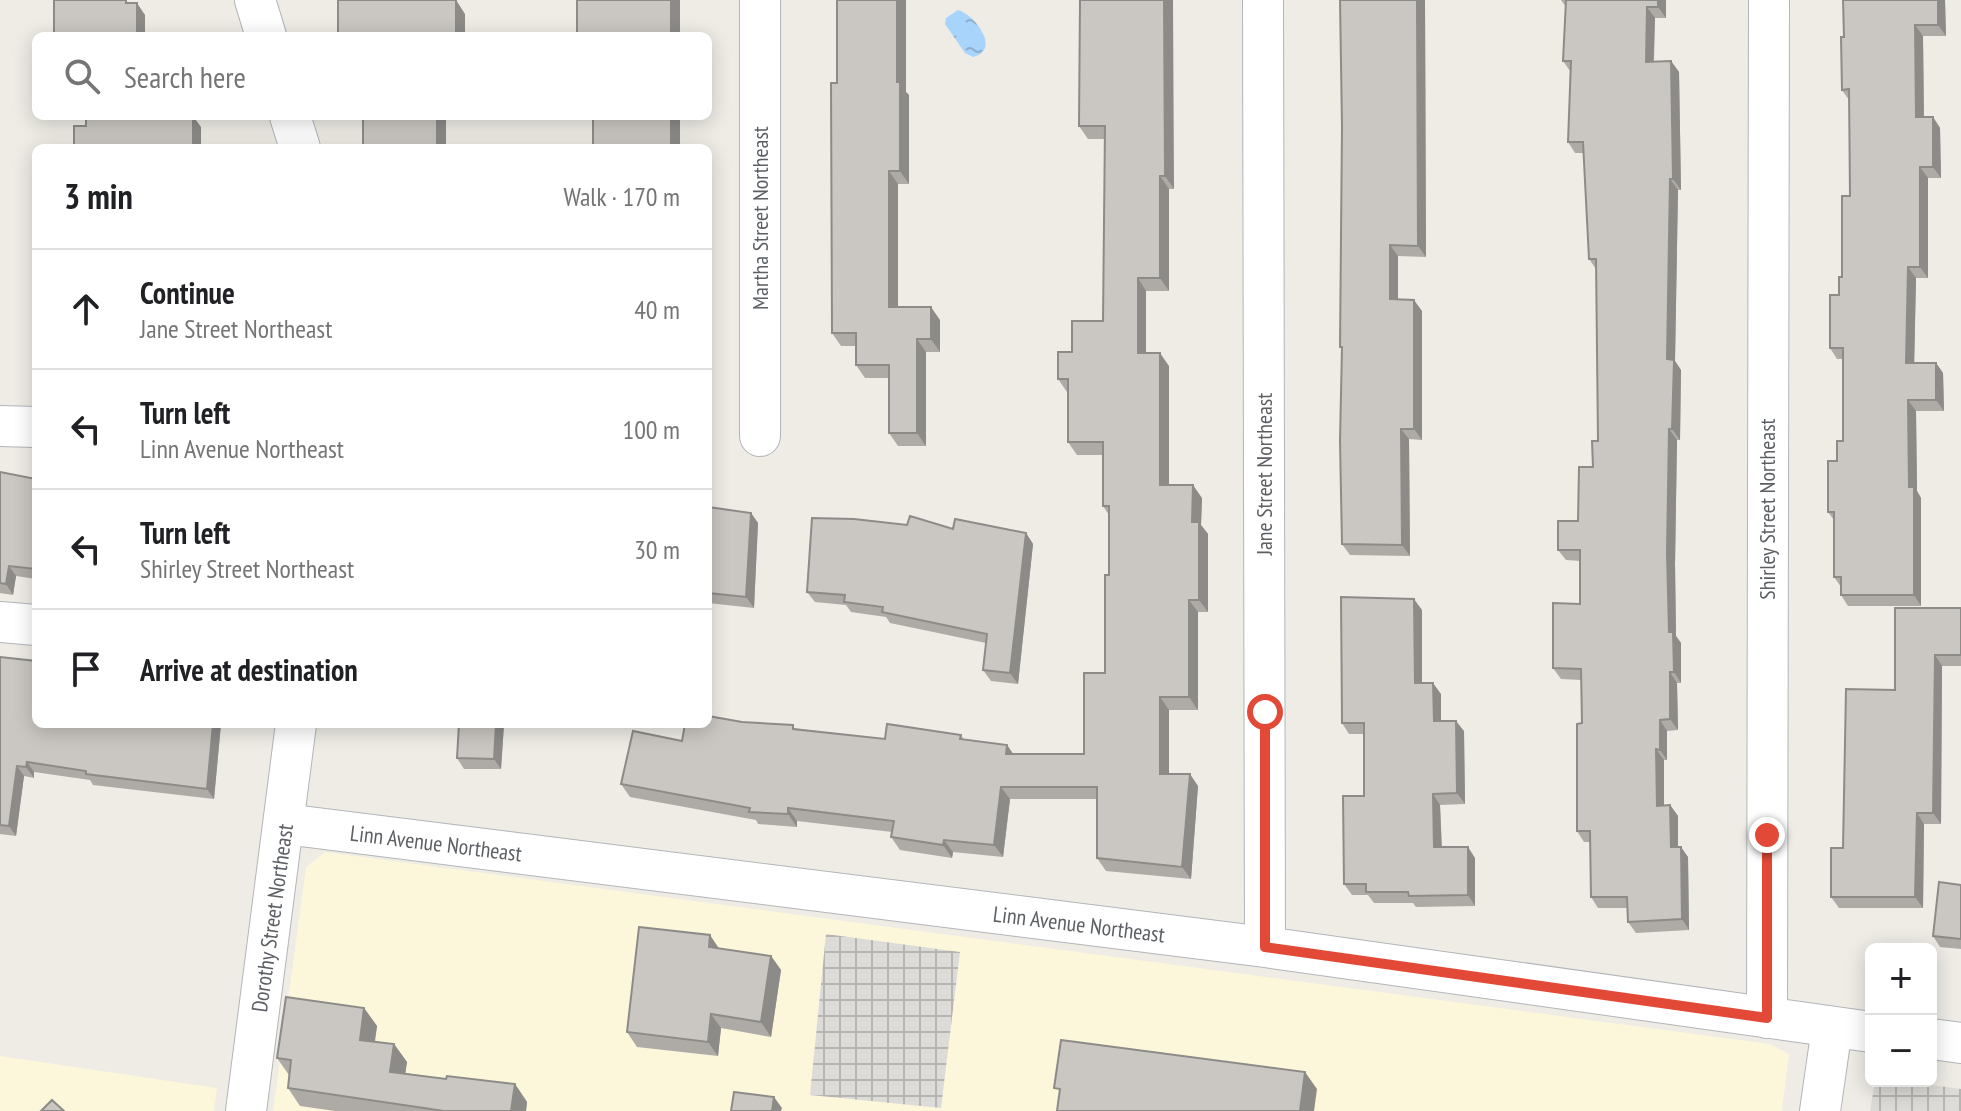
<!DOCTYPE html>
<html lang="en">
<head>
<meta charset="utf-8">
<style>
  body { margin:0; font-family:"PT Sans Narrow",sans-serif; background:#f2f2f2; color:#202124 }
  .controls { position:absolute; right:24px; bottom:24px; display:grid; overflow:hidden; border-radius:12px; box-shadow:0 4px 20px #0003 }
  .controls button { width:72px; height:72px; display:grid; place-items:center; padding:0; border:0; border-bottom:2px solid #e0e0e0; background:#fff; color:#202124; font:40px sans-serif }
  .stop { position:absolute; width:24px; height:24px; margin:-18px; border:6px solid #e24a37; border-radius:50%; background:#fff }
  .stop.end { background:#e24a37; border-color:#fff; box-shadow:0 2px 8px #0008 }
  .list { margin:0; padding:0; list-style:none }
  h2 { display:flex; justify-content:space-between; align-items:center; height:104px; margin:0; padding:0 32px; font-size:34px }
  h2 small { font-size:26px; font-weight:400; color:#757577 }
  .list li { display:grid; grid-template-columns:52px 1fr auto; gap:24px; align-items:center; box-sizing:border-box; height:120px; padding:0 32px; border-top:2px solid #e0e0e0 }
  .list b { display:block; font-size:30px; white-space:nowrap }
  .list p { margin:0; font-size:26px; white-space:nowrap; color:#757577 }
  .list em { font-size:26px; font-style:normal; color:#757577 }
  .icon { flex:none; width:44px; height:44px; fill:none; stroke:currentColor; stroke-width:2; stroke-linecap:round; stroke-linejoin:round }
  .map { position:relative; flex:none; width:1961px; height:1111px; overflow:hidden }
  .search { position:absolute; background:#fff; box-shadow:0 4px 20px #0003; left:32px; top:32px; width:680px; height:88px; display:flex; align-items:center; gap:20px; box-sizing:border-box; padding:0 28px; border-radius:12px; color:#757577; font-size:30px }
  .panel { position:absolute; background:#fff; box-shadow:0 4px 20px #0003; left:32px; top:144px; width:680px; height:584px; border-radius:12px }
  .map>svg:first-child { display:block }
  .commercial { fill:#fcf6db }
  .industrial { fill:url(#industrial-grid) }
  .water { fill:url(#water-ripples) }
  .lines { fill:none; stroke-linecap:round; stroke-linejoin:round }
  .minor-casing { stroke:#b2b5b9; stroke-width:42 }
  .minor { stroke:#fff; stroke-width:40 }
  .wall { fill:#aeaba7 }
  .shaded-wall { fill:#8d8b88 }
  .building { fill:#cac7c2; stroke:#8d8b88; stroke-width:2 }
  .route { stroke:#e24a37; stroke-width:10 }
  .labels { text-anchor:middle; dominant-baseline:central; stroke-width:7; stroke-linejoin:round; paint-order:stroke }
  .street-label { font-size:22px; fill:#5c6064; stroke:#fff }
</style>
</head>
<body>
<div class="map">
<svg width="1961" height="1111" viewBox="0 0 1961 1111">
  <defs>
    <pattern id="industrial-grid" width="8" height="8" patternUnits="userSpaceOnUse" patternTransform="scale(2)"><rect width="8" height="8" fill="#dddbd7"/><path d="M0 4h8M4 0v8" fill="none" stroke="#b6b5b2"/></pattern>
    <pattern id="water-ripples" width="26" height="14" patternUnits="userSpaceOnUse" patternTransform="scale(2)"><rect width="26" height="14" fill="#a8d4fb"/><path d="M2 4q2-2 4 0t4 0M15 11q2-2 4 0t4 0" fill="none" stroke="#8cafcf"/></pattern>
  </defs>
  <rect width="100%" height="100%" fill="#eeece5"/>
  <path class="commercial" d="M325 852 1770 1044 1789 1054 1782 1111H273L306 867Z
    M0 1056 217 1088 214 1111H0Z"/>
  <path class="industrial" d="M826 934 960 952 941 1108 810 1095Z
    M1875 1081H1903L1961 1089V1111H1870Z"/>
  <path class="water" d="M958 10C974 14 1002 50 973 57L965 53 945 24 946 18Z"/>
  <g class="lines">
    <defs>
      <path id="minor" d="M255 0 266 36
        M1263 0 1265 947
        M290 116 300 148
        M0 426 36 427
        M760 436V0
        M0 622 36 625
        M285 824 1265 947 1871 1032
        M1767 1018 1769 0
        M1931 1039 1961 1043
        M246 1111 296 724
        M1820 1111 1832 1028"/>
    </defs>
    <use href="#minor" class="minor-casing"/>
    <use href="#minor" class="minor"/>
  </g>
  <path class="wall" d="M906 0V92L909 95V184H898V307L940 320V352H926V446H898L889 433V378H865L856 365V346H841L832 333 837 83Z
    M1080 0 1174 189H1169V291H1146V353L1169 366V485L1202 498 1201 525 1208 534V612H1198V710H1169V774L1198 786 1191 879 1106 871 1097 858V799H1010L1003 857 953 852 952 858 900 850 891 837 892 832 797 821V827L758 824 756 820 630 797 621 784 682 741 742 722 885 739 961 735 964 740 1007 745 1013 754H1084L1105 673 1109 575V515L1103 506V455H1077L1068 442V392H1067L1058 379 1072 352 1103 321 1105 139H1088L1079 126Z
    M1340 0H1425L1426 257 1398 256V299L1422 311V440L1409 439 1410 556 1350 555 1342 544V350L1340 347 1342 127Z
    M1561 0H1666V18H1655L1654 62 1671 61 1679 72 1681 190H1678L1675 361 1681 370 1680 440H1677L1675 564 1676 636 1681 643V683H1677L1678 730 1667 731V760H1664V805H1670L1678 816V847L1688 857 1689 930 1636 933 1628 922V908H1598L1591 897 1590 842H1584L1577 831 1582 723 1581 680 1561 679 1553 668 1580 604V561L1566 560 1558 550 1578 521 1593 467 1598 441 1596 269 1589 259 1584 153H1575L1568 142 1570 71 1563 61 1566 7Z
    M1945 0 1946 36H1923L1924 117H1933L1940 128 1941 178H1928V278H1916L1914 363H1936L1943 373 1944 411H1916L1917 491 1921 498V606H1848L1841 595V587L1834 577V520L1828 512 1837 461 1843 441V359H1837L1830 348 1842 277 1850 196 1849 100 1842 90 1844 37Z
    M465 14V36H340L338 34Z
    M680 116V148H595L593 145Z
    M0 472 36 479V579L16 576 13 595 0 593Z
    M708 507 751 513 758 523 754 608 708 603Z
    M907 525 1026 533 1033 544 1018 684 991 681 983 670 986 643 890 623 886 617 851 612 846 605 815 602 807 592Z
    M1961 608V666H1942L1941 824H1924L1923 908H1839L1831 897 1843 848 1895 690Z
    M1422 610V683L1441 694V721L1464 731 1465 804 1440 805 1442 847 1475 858V906L1416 907 1413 903H1374L1368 895H1352L1344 884 1364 796V734H1349L1342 723Z
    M0 657 221 724 214 799 93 785 90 780 34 772V778L24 776 16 836 0 834Z
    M504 724 501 769H464L457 758Z
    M1961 885V949L1940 947 1933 936Z
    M719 948 771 956 781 970 771 1037 721 1028 718 1056 637 1047 627 1032Z
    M364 1008 377 1026 375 1042 394 1044 407 1062 405 1073 446 1079 515 1084 527 1102 526 1111H335L300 1106 288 1088 289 1075 277 1058Z"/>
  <path class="shaded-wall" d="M456 0 465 14V36H458L456 34Z
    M671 0H680V36H671Z
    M897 0H906V92L909 95V184L900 171 897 82Z
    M1164 0H1173L1174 189 1165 176Z
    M1417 0H1425L1426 257 1418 246Z
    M1658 0H1666V18L1658 7Z
    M1938 0H1945L1946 36 1938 25Z
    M137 3 145 15V36H137Z
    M1647 7 1655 18 1653 73 1646 62Z
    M1915 25 1923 36 1924 128 1916 117Z
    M1671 61 1679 72 1681 190 1673 179Z
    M193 116 201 127V148H193Z
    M437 116H446V148H437Z
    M671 116H680V148H671Z
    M1933 117 1940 128 1941 178 1933 167Z
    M1920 167 1928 178V278L1920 267Z
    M889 171 898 184V320L889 307Z
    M1160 176 1169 189V291L1160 278Z
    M1670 179 1678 190 1675 361 1681 370 1680 440 1672 429 1667 359Z
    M1390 245 1398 256V310L1390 299Z
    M1908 267 1916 278 1914 373 1906 363Z
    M1138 278 1146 291V366L1138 353Z
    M1414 300 1422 311V440L1414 429Z
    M931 307 940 320V352L931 339Z
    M917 339 926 352V446L917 433Z
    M1160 353 1169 366V497L1160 485Z
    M1936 363 1943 373 1944 411 1936 400Z
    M1908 400 1916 411 1917 491 1921 498V606L1914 595 1909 487Z
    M1401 429 1409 439 1410 556 1402 545Z
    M1669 429 1677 440 1675 564 1676 636 1681 643V683L1674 672 1669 632 1667 553Z
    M1193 485 1202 498 1201 525 1208 534V612L1199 600 1192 522Z
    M751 513 758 523 754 608 746 597Z
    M1026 533 1033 544 1018 684 1010 673Z
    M9 566 16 576 13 595 6 584Z
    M1414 599 1422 610V694L1415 683Z
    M1189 600 1198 612V710L1189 697Z
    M1935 655 1942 666 1941 824 1933 813Z
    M1670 672 1677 683 1678 730 1670 719Z
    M1433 683 1441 694V732L1434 721Z
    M1160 697 1169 710V786L1160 774Z
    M1660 720 1667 731V760L1660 750Z
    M1456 721 1464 731 1465 804 1457 793Z
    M213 724H221L214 799 207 789Z
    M496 724H504L501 769 494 759Z
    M1007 745 1016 758 1006 754Z
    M1656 749 1664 760V817L1657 806Z
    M27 762 34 772V778L26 767Z
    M17 766 24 776 16 836 9 826Z
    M1190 774 1198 786 1191 879 1182 867Z
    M1001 787 1010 799 1003 857 994 845Z
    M1433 794 1440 805 1442 858 1434 847Z
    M1670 805 1678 816V857L1671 847Z
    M788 808 797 821V827L788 814Z
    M1917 813 1924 824 1923 908 1915 897Z
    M944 840 953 852 952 858 943 845Z
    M1468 847 1475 858V906L1468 895Z
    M1681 847 1688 857 1689 930 1682 919Z
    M710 935 720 950 709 947Z
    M771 956 781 970 771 1037 761 1022Z
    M364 1008 377 1026 372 1058 360 1040Z
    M711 1014 721 1028 718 1056 708 1042Z
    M394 1044 407 1062 403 1090 390 1072Z
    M1305 1072 1317 1089 1314 1111H1300Z
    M515 1084 527 1102 526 1111H511Z
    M774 1097 782 1108 781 1111H772Z"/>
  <path class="building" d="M54 0H126V3H137V36H54Z
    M338 0H456V34H437V36H363V34H338Z
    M577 0H671V36H577Z
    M837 0H897V82H900V171H889V307H931V339H917V433H889V365H856V333H832L831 83H837Z
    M1080 0H1164L1165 176H1160V278H1138V353H1160V485H1193L1192 522H1199V600H1189V697H1160V774H1190L1182 867 1097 858V787H1001L994 845 944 840 943 845 891 837 894 821 788 808V814L749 812 750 808 621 784 633 731 682 741 685 724H708V716L742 722 793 725V729L885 739 887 724 961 735 960 739 1007 745 1006 754H1084V673H1105V575H1109V506H1103V442H1068V379H1058V352H1072V321H1103L1105 126H1079Z
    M1340 0H1417L1418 246 1390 245V299L1414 300V429H1401L1402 545 1342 544 1340 441 1342 347H1340L1342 127Z
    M1565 0H1658V7H1647L1646 62 1671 61 1673 179H1670L1667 359 1674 360 1672 429H1669L1667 553 1669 632H1673L1674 672H1670V719L1660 720V750L1656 749 1657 806 1670 805 1671 847H1681L1682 919 1628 922 1627 897H1591L1590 831H1577V724L1582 723 1581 669 1553 668V603L1580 604V550H1558V521H1578L1579 467H1593L1592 441H1598L1596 259H1589L1583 142H1568L1571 61H1563L1566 0Z
    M1843 0H1938V25H1915L1916 117H1933V167H1920V267H1908L1906 363H1936V400H1908L1909 487H1914V595H1841V577H1834V512H1828V461H1837V441H1843V348H1830V295H1839V277H1842V196H1850L1849 89 1842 90 1841 37H1844Z
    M86 116H193V148H74V126H86Z
    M363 116H437V148H363Z
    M593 116H671V148H622V145H593Z
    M0 472 36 479V569L9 566 6 584 0 583Z
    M708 507 751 513 746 597 708 593Z
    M910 516 953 529 955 519 1026 533 1010 673 983 670 987 634 882 612 883 607 844 602 845 595 807 592 812 518 854 519 907 525Z
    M1341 597 1414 599 1415 683H1433L1434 721H1456L1457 793 1433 794 1434 847H1468V895L1409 896 1408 892H1366V884H1344L1343 796H1364V723H1342Z
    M1895 608H1961V655H1935L1933 813H1917L1915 897H1831V848H1843L1846 689 1895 690Z
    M0 657 36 661V724H213L207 789 86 774V771L27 762 26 767 17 766 9 826 0 825Z
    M459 724H496L494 759 457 758Z
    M1939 882 1961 885V939L1933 936Z
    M639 927 710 935 709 947 771 956 761 1022 711 1014 708 1042 627 1032Z
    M286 997 364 1008 360 1040 394 1044 390 1072 446 1079 447 1076 515 1084 511 1111H444L288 1088 291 1060 277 1058Z
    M1061 1040 1305 1072 1300 1111H1057L1060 1089 1054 1088Z
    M734 1092 774 1097 772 1111H731Z
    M52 1100 64 1111H41Z"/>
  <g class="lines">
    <path class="route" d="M1265 712V947L1767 1018V835"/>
  </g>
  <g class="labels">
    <g class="street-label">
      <text transform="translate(760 218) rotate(-90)">Martha Street Northeast</text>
      <text transform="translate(1264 474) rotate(-90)">Jane Street Northeast</text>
      <text transform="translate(1767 509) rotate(-90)">Shirley Street Northeast</text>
      <text transform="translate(436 843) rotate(7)">Linn Avenue Northeast</text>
      <text transform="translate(272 918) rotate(-82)">Dorothy Street Northeast</text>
      <text transform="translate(1079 924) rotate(7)">Linn Avenue Northeast</text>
    </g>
  </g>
</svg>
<div class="controls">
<button>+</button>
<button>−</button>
</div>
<div class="stop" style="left:1265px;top:712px"></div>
<div class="stop end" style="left:1767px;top:835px"></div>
<div class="search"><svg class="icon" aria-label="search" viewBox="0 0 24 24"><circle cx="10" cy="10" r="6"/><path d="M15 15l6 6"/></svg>Search here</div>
<section class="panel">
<h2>3 min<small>Walk · 170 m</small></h2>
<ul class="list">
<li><svg class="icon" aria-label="ahead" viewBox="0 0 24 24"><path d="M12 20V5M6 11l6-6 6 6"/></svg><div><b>Continue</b><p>Jane Street Northeast</p></div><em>40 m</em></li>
<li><svg class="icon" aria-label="left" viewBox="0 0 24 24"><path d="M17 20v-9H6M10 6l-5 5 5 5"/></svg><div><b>Turn left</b><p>Linn Avenue Northeast</p></div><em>100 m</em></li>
<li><svg class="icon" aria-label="left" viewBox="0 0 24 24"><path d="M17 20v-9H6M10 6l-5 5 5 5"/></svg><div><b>Turn left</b><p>Shirley Street Northeast</p></div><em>30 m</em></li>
<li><svg class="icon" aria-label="arrive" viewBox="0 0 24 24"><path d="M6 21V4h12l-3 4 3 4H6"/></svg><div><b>Arrive at destination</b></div></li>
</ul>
</section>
</div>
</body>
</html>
